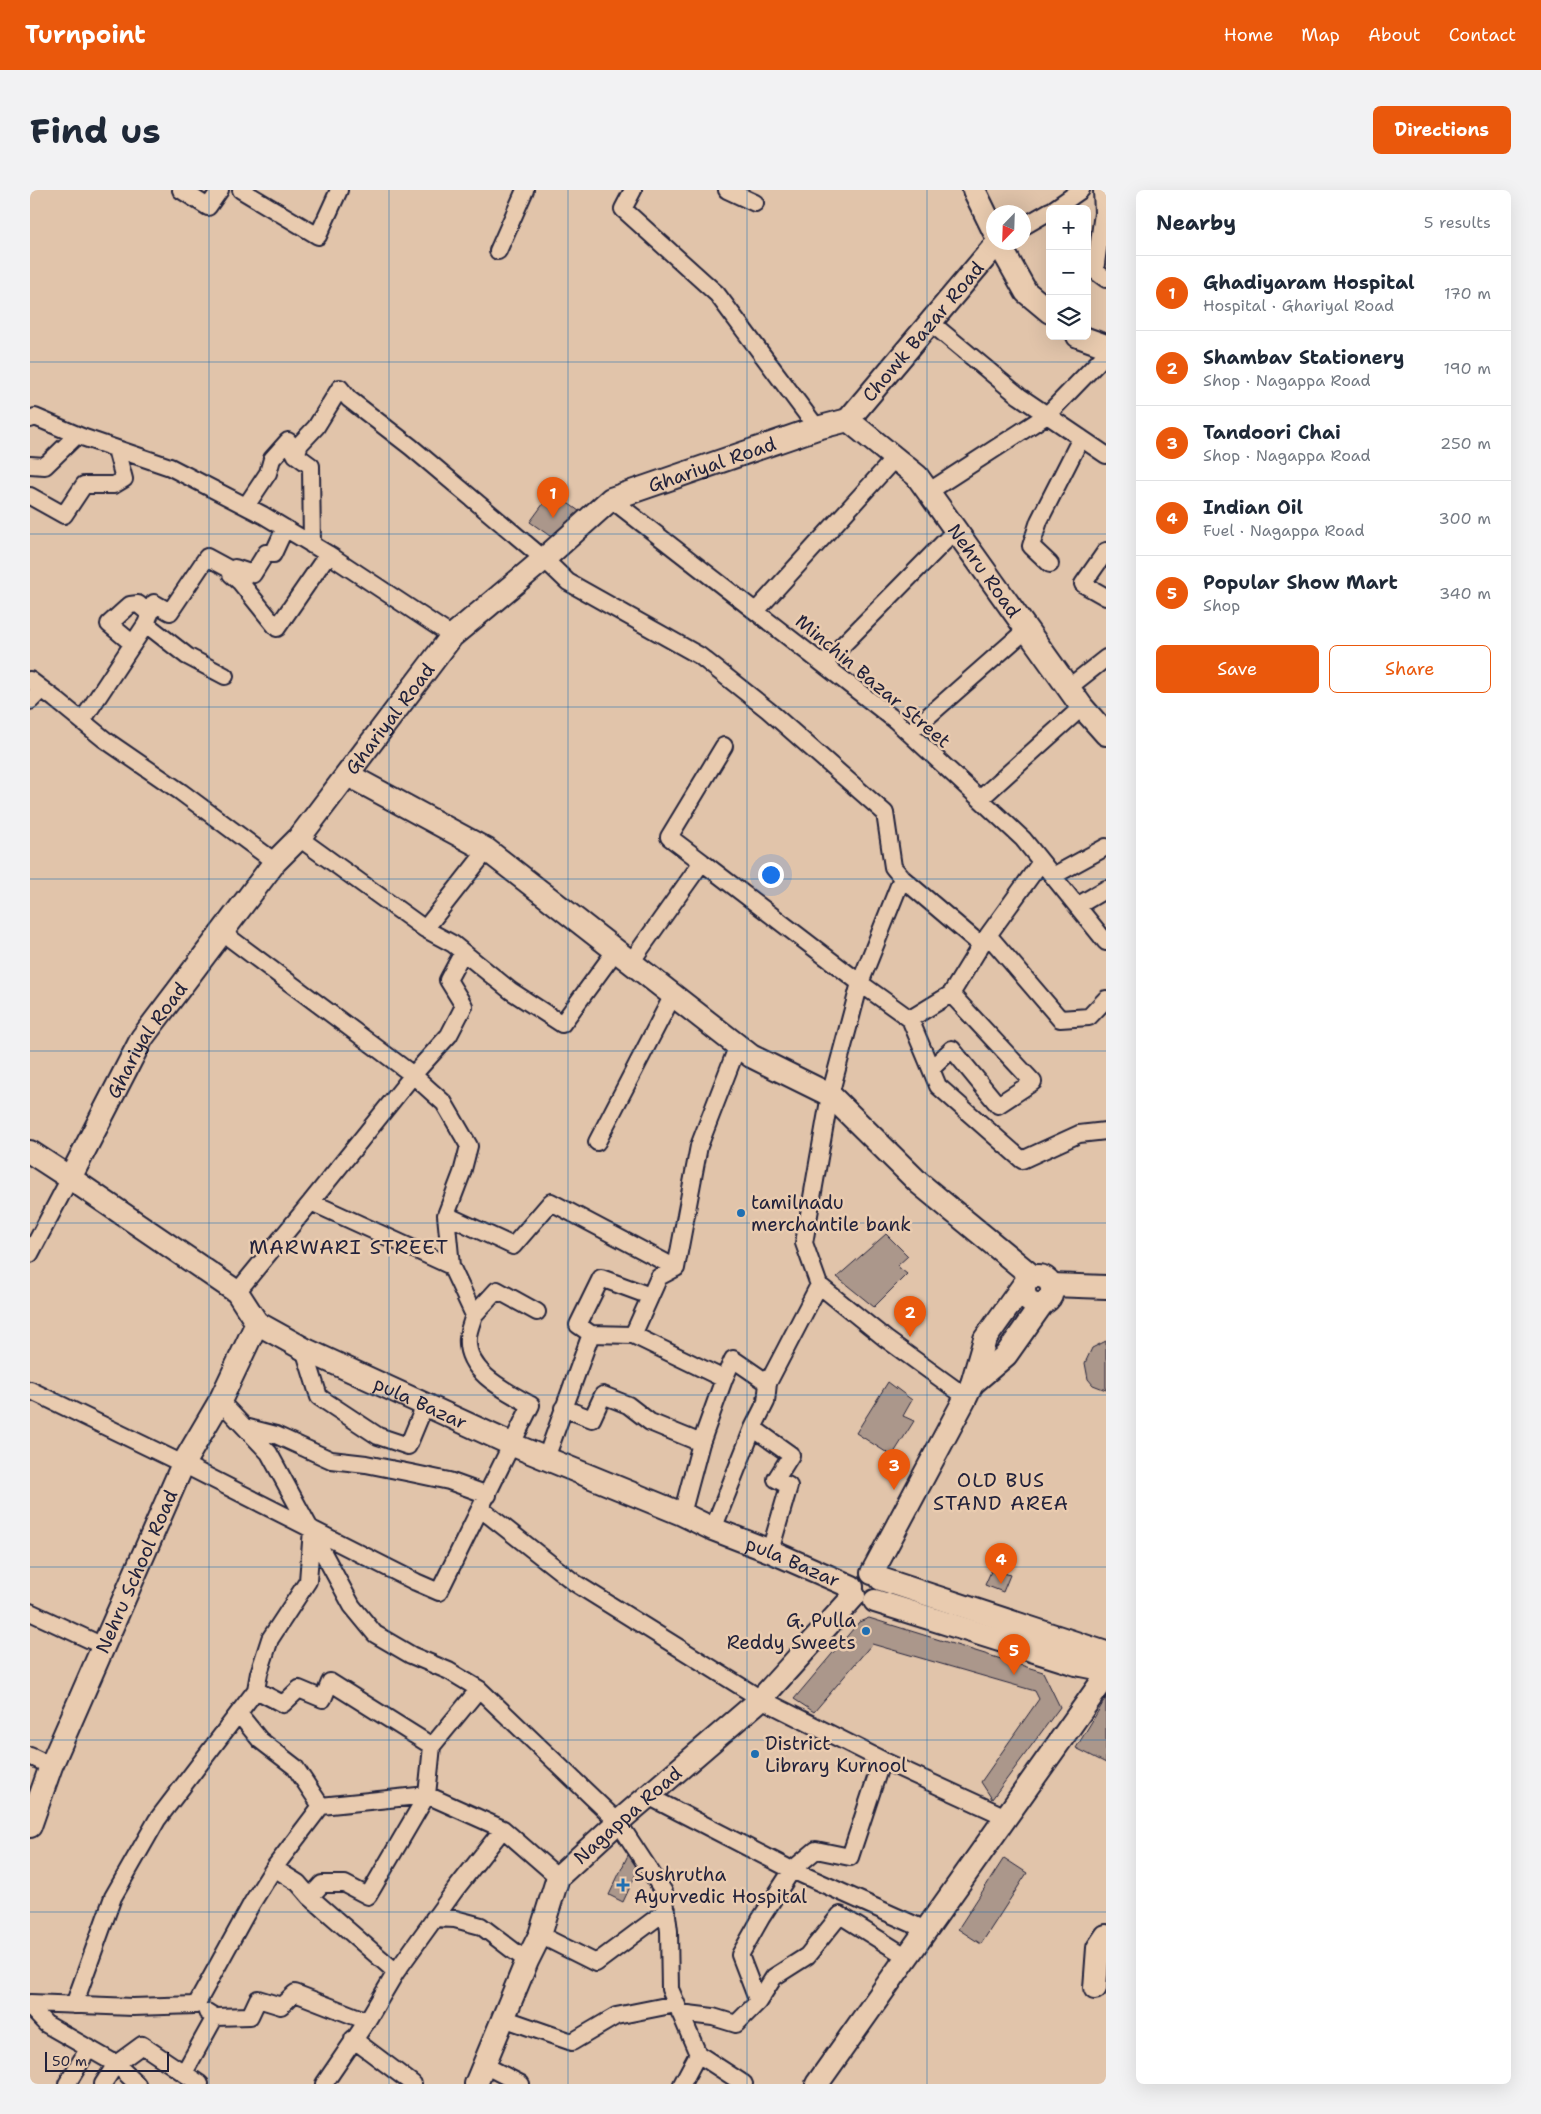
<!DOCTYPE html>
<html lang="en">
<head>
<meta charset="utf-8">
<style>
  body { margin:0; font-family:"Shantell Sans",sans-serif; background:#f2f2f3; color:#1f2937 }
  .controls { position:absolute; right:15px; top:15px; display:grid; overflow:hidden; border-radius:8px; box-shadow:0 5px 20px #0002 }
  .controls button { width:45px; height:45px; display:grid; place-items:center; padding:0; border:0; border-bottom:1px solid #e0e1e3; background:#fff; color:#1f2937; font:25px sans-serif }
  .compass { position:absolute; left:956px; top:15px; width:45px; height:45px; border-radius:50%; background:#fff; box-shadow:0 5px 20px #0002; rotate:203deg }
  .scale { position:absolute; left:15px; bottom:12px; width:124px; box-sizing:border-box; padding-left:5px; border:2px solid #22223b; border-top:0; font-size:14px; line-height:18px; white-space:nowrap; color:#22223b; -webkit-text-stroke:4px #e9cbaf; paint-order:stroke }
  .you { position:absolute; left:740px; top:684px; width:18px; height:18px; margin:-12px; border:4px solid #fff; border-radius:50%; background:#1a73e8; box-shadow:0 0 0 8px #1a73e833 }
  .badge { display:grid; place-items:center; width:32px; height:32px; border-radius:50%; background:#ea580c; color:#fff; font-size:16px; font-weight:700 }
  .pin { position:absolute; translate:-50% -41px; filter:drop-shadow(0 1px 2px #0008) }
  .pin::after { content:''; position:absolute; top:26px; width:18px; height:15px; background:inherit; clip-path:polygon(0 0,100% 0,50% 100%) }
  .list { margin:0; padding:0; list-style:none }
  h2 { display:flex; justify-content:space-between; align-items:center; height:65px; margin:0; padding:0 20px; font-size:21px }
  h2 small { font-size:16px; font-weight:400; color:#747a83 }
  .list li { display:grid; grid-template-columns:32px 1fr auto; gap:15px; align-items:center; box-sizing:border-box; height:75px; padding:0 20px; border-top:1px solid #e0e1e3 }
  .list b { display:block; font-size:19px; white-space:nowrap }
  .list p { margin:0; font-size:16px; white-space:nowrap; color:#747a83 }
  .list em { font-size:16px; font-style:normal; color:#747a83 }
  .actions { display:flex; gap:10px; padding:15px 20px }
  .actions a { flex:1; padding:11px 0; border:1px solid #ea580c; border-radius:8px; text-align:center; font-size:18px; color:#ea580c }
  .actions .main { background:#ea580c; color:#fff }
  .icon { flex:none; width:28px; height:28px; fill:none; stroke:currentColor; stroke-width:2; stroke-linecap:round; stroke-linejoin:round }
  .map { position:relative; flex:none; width:1076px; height:1894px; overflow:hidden; border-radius:8px }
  header { display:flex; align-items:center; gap:30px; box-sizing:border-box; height:70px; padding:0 25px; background:#ea580c; color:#fff }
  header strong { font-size:24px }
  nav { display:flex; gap:28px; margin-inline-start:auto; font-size:18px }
  .intro { display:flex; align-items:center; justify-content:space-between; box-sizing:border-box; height:120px; padding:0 30px }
  h1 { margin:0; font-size:35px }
  .button { padding:12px 22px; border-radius:8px; background:#ea580c; color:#fff; font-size:18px; font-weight:700 }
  main { display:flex; gap:30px; padding:0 30px }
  aside { flex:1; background:#fff; border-radius:8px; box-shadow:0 5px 20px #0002 }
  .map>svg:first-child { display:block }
  .building { fill:#ab978b; stroke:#22223b }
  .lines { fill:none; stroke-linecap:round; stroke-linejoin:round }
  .street-casing { stroke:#22223b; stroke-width:20 }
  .secondary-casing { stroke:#22223b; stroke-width:26 }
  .street { stroke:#e9cbaf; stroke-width:16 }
  .secondary { stroke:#e9cbaf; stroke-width:22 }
  .grid { fill:none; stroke:#1f6fb2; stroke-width:1; stroke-opacity:0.55 }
  .poi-dot { fill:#1f6fb2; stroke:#e9cbaf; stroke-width:2 }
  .labels { text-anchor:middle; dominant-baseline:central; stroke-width:5; stroke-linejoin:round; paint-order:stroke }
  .street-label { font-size:19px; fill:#22223b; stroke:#e9cbaf }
  .poi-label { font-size:19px; fill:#22223b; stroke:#e9cbaf; text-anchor:start }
  .neighbourhood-label { font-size:20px; letter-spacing:1px; fill:#22223b; stroke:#e9cbaf }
</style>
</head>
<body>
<header>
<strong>Turnpoint</strong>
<nav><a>Home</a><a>Map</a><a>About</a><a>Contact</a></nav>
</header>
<div class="intro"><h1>Find us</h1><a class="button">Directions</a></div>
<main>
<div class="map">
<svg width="1076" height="1894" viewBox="0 0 1076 1894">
  <rect width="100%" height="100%" fill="#e1c4aa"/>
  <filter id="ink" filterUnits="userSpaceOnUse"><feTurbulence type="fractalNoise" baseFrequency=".02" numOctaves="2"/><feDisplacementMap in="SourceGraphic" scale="10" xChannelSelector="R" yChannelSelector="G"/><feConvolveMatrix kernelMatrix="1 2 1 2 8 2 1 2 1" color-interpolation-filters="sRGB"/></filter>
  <g filter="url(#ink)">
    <path class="building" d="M522 302 549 321 527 351 500 332Z
      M856 1044 878 1066 867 1076 877 1084 844 1117 807 1087Z
      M1076 1151V1200L1063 1195 1058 1189 1055 1173 1062 1158Z
      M858 1192 882 1210 873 1226 884 1231 862 1266 826 1243Z
      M962 1379 980 1385 973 1402 955 1395Z
      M839 1428 1013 1482 1030 1517 962 1609 951 1592 1009 1509 1005 1501 842 1454 784 1522 764 1509 829 1432Z
      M1076 1508V1573L1046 1558Z
      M598 1665 612 1671 593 1712 579 1705Z
      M974 1668 997 1683 951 1754 928 1739Z"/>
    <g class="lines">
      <defs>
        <path id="street" d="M151 0 178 17 190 0
          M211 0 288 46 309 0
          M603 0 593 19 687 104 787 238
          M697 0 725 13
          M1072 0 1073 23 1065 81 1076 89
          M1024 19 1051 0
          M994 36 1020 21
          M468 61 495 0
          M900 132 989 206 1076 265
          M0 229 5 227 52 247 140 277 233 325 298 364 422 446
          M0 275 15 276 47 245
          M898 302 1017 225 1076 164
          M0 306 34 325 54 295H84L94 289 86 259
          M581 309 865 530 993 649 1076 752
          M216 316 238 283 242 269 258 251 266 265
          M255 338 243 364 236 363 223 384 205 378 201 384 210 392 247 438 298 364
          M282 355 281 276 266 265 270 254 286 237 310 198 319 209 381 257 514 369 538 392 670 466 738 520 855 623 863 677 872 688 951 755
          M1076 361 1053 394 1076 407
          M1020 374 1001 356 1009 331 1051 248
          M726 421 864 269
          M103 454 79 434 100 415 108 414 120 424
          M794 474 926 340
          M195 486 157 466 116 434 124 413 140 422 177 367 203 381
          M0 490 25 509 74 549 151 602 245 672
          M1038 498 1076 468
          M0 511 12 499
          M52 531 116 434
          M879 543 997 439
          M950 609 1052 517
          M269 648 395 739 423 754 481 801 532 834 586 760
          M672 672 639 647 694 556
          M1011 672 951 755 921 804 880 829 908 896 992 970 1049 944 1076 941
          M1023 686 1076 657
          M872 688 830 793 800 905 774 1053 789 1095 856 1149 936 1207
          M1047 716 1076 699
          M395 739 457 660
          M193 743 383 885 281 1012
          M958 745 1030 829 1059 827 1076 809
          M601 772 672 672 830 793 880 829
          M901 879 922 859 968 915 1003 892 921 804
          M567 952 643 805
          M416 1025 483 1056 521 1012 646 1078 669 956 708 855
          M0 1064 40 988
          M207 1102 281 1012 421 1076
          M444 1125 467 1100 507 1122
          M561 1144 548 1135 571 1088 620 1106
          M603 1145 694 1189 671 1253 652 1324
          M274 1159 289 1207 348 1246 378 1256 395 1215
          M694 1189 703 1169 738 1193 736 1212 723 1238 761 1265 746 1289 759 1296 740 1361
          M738 1193 789 1095
          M0 1200 153 1274 386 1392 409 1402 501 1215C476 1201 435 1182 438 1148 438 1141 442 1132 444 1125L421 1076 416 1025 432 983 439 956 414 913 383 885 419 845 434 816 418 790 433 762
          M190 1211 239 1263 322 1416 345 1444 381 1465 419 1481 449 1499
          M533 1218 562 1229 573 1205 598 1215 620 1232 671 1253
          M215 1237 246 1245 301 1270 336 1274 381 1283 419 1291 458 1305
          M516 1268 561 1144 603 1145 629 1087 646 1078
          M451 1319 545 1393 731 1509 852 1570
          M683 1339 723 1238
          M0 1422 73 1456
          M226 1500 253 1514 269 1499 293 1509 300 1492 402 1556
          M209 1524 230 1550 265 1577 291 1616
          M0 1566 21 1576
          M618 1606 762 1680 896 1740
          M244 1678 268 1693 280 1707 366 1782
          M280 1707 292 1694H315L338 1706 397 1605 402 1556 449 1499 588 1632 634 1702 639 1741 640 1799 668 1864 652 1894
          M404 1728 425 1729 451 1736 497 1771
          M510 1745 566 1773 637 1720
          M728 1812 710 1765 731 1728 762 1680 786 1660 820 1667 852 1570 976 1627
          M0 1813 103 1817 166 1815 222 1713 244 1678 291 1616 397 1605 473 1639 528 1687
          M44 1815 83 1707 127 1630 226 1500 229 1483 240 1449 278 1391 282 1339
          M0 1817 16 1834 86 1874 73 1894
          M650 1823 683 1827 706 1834 728 1812 744 1787 777 1766 810 1725 877 1767
          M185 1827 220 1826 228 1809 251 1816 265 1803 337 1831
          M473 1828 542 1852 586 1826 646 1814
          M323 1849 383 1894
          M668 1864 714 1894
          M454 1875 491 1894
          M154 1883 185 1827 177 1822
          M37 1894 59 1858
          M107 1894 86 1874 112 1855 170 1894
          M294 1894 337 1831 366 1782 425 1700 473 1639"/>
        <g id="secondary">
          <path d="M944 0 964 41"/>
          <path d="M1048 146 1076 156"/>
          <path id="s1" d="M818 230 887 286 1052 517 1076 544"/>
          <path id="s2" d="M818 230 968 52 996 102 1020 122"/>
          <path d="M318 585 457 660 721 866 800 905 889 993 1002 1086"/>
          <path id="s3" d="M0 962 40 988 207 1102 227 1133 274 1159 483 1255 652 1324 683 1339 740 1361 822 1397"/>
          <path id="s4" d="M40 988 112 848 245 672 269 648 422 446 514 369 581 309 787 238 818 230"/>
          <circle cx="1008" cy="1100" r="14"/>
          <path d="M1022 1095 1076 1097"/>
          <path d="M942 1194 976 1165 1012 1114"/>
          <path d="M842 1383 936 1207 942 1194 955 1149 995 1093"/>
          <path d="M851 1389 1076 1463"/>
          <path d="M845 1411 1046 1474 1076 1480"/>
          <path id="s5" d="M0 1636 21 1576 153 1274 190 1211 227 1133"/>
          <path d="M1065 1798 1068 1758 1076 1746"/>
          <path id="s6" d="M446 1894 497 1771 510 1745 528 1687 588 1632 731 1509 824 1406"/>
          <path d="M787 1894 1076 1486"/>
        </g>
      </defs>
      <use href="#street" class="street-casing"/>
      <use href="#secondary" class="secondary-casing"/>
      <use href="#street" class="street"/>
      <use href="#secondary" class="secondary"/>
    </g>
  </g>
  <path class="grid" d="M179 0V1894M359 0V1894M538 0V1894M717 0V1894M897 0V1894M0 172H1076M0 344H1076M0 517H1076M0 689H1076M0 861H1076M0 1033H1076M0 1205H1076M0 1377H1076M0 1550H1076M0 1722H1076"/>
  <g class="poi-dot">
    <circle cx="711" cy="1023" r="5"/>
    <circle cx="836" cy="1441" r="5"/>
    <circle cx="725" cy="1564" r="5"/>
    <path d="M590.5 1687.5h5v5h5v5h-5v5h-5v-5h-5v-5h5z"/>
  </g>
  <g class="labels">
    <g class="street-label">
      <text stroke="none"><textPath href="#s2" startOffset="116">Chowk Bazar Road</textPath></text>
      <text stroke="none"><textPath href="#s4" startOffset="982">Ghariyal Road</textPath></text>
      <text stroke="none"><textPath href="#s1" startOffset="205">Nehru Road</textPath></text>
      <text transform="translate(843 491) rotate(40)">Minchin Bazar Street</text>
      <text stroke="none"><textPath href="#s4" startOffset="562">Ghariyal Road</textPath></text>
      <text stroke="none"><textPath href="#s4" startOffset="158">Ghariyal Road</textPath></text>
      <text stroke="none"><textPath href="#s3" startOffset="469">pula Bazar</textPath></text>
      <text stroke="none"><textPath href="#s3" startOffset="874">pula Bazar</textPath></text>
      <text stroke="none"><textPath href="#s5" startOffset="276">Nehru School Road</textPath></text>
      <text stroke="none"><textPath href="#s6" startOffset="316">Nagappa Road</textPath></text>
    </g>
    <g class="poi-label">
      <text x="721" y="1012">tamilnadu<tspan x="721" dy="22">merchantile bank</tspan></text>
      <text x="826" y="1430" text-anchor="end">G. Pulla<tspan x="826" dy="22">Reddy Sweets</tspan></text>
      <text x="735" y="1553">District<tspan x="735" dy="22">Library Kurnool</tspan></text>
      <text x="604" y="1684">Sushrutha<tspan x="604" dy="22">Ayurvedic Hospital</tspan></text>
    </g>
    <g class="neighbourhood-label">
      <text x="319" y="1057">MARWARI STREET</text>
      <text x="971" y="1290">OLD BUS<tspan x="971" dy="23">STAND AREA</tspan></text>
    </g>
  </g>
</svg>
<div class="controls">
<button>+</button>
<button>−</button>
<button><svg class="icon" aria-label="layers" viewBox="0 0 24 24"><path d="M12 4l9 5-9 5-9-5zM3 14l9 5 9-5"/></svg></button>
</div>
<svg class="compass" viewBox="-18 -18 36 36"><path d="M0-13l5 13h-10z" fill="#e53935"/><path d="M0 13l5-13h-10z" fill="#747a83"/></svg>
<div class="scale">50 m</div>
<div class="you"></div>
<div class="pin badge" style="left:523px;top:328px">1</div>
<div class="pin badge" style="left:880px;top:1147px">2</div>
<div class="pin badge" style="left:864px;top:1300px">3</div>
<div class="pin badge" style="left:971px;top:1394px">4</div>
<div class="pin badge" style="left:984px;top:1485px">5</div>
</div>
<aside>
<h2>Nearby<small>5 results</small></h2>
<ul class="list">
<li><span class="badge">1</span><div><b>Ghadiyaram Hospital</b><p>Hospital · Ghariyal Road</p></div><em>170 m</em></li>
<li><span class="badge">2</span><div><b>Shambav Stationery</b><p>Shop · Nagappa Road</p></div><em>190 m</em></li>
<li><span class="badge">3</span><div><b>Tandoori Chai</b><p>Shop · Nagappa Road</p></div><em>250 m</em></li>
<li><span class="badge">4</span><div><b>Indian Oil</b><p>Fuel · Nagappa Road</p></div><em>300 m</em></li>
<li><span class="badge">5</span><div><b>Popular Show Mart</b><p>Shop</p></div><em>340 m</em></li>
</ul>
<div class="actions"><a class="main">Save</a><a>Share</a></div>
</aside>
</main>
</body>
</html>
